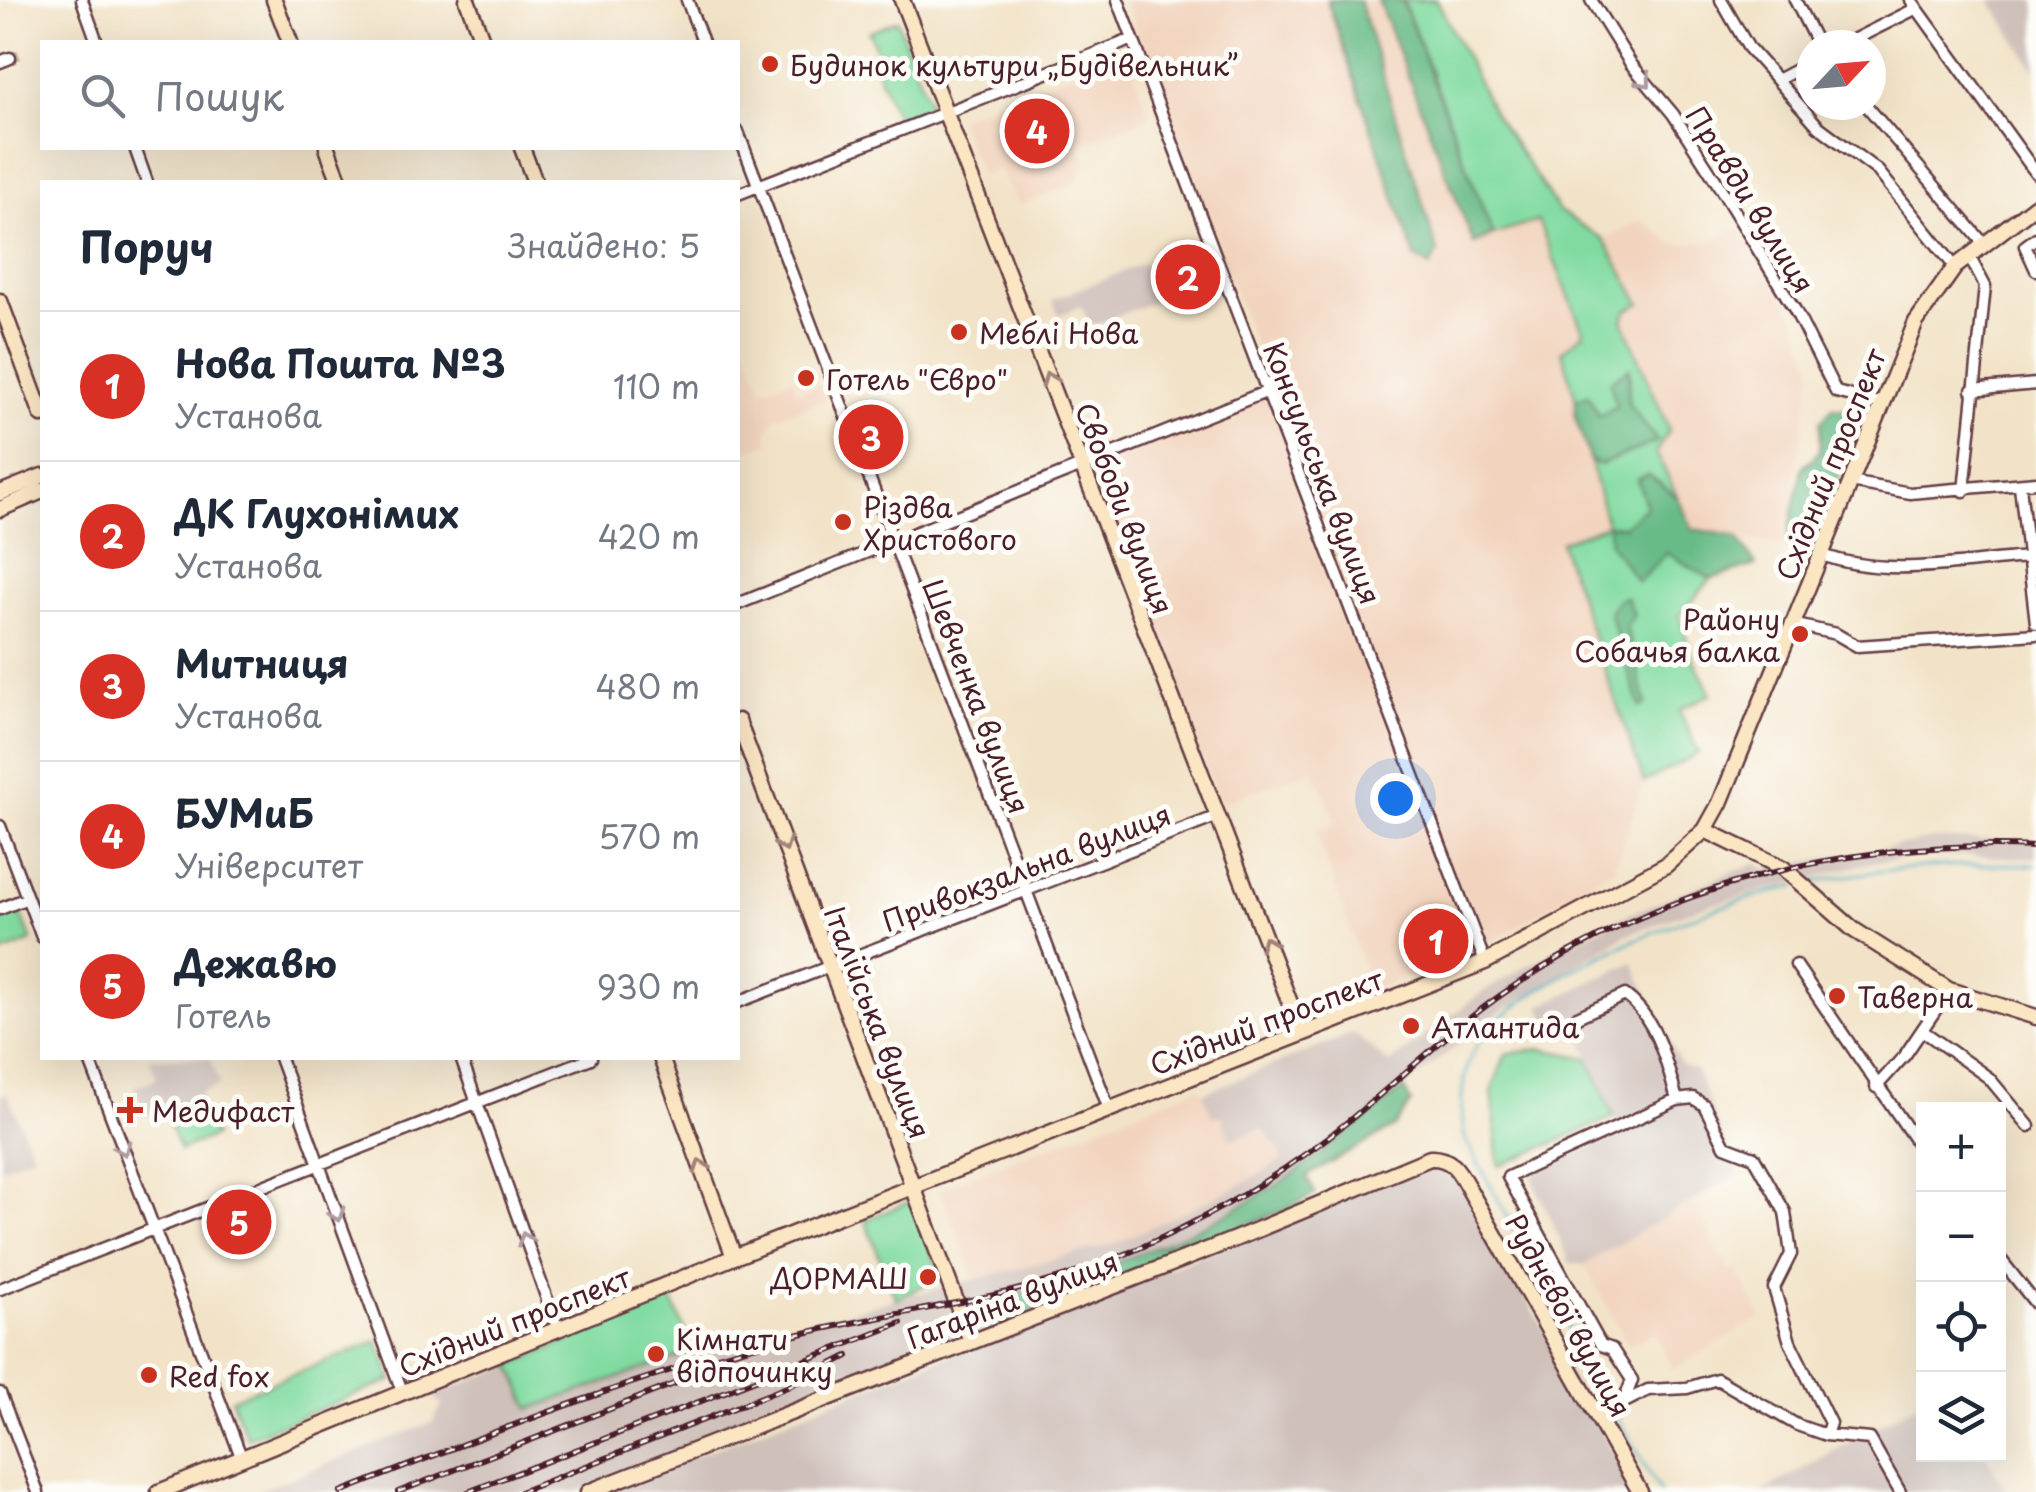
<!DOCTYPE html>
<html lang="uk">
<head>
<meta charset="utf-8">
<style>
  body { margin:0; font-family:"Playpen Sans",sans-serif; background:#f6f6f7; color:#1f2937 }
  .controls { position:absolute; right:30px; bottom:30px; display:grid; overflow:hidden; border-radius:0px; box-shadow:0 10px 40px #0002 }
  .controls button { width:90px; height:90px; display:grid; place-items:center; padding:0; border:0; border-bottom:2px solid #e0e1e3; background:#fff; color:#1f2937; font:50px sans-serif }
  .compass { position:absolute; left:1796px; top:30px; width:90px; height:90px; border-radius:50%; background:#fff; box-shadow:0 10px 40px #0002; rotate:64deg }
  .you { position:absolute; left:1395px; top:798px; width:35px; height:35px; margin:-25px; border:8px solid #fff; border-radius:50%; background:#1a73e8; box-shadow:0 0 0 15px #1a73e833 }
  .badge { display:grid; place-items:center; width:65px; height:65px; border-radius:50%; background:#d93025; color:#fff; font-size:32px; font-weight:700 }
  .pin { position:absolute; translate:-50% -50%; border:5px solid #fff; box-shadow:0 2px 10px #0006 }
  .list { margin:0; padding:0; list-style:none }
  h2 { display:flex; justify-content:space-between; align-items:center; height:130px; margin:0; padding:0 40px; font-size:42px }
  h2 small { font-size:32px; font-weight:400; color:#747a83 }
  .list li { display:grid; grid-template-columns:65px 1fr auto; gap:30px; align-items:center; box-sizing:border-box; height:150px; padding:0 40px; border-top:2px solid #e0e1e3 }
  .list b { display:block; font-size:38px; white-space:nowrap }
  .list p { margin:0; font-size:32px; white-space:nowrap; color:#747a83 }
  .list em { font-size:32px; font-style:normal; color:#747a83 }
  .icon { flex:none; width:55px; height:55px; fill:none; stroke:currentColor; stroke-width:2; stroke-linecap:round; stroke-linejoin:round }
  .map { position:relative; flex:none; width:2036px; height:1492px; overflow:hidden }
  .search { position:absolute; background:#fff; box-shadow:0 10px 40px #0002; left:40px; top:40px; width:700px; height:110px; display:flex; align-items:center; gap:25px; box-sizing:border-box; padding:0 35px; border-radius:0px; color:#747a83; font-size:38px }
  .panel { position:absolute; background:#fff; box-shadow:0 10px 40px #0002; left:40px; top:180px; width:700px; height:880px; border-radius:0px }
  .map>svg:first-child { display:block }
  .built { fill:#f2d4be }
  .industrial { fill:#cfc0ba }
  .green { fill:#81dba1; stroke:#667d66; stroke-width:2.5 }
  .forest { fill:#68bb87; stroke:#596d59; stroke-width:2.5 }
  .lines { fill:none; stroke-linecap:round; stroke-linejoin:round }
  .stream { stroke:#46adc6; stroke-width:2.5 }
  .street-tunnel { stroke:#d0bca9; stroke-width:10; stroke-dasharray:10 5; stroke-linecap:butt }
  .street-casing { stroke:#633c43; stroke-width:15 }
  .secondary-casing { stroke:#633c43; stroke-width:19 }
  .street { stroke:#fff; stroke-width:10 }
  .secondary { stroke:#fbe6c4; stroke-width:14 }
  .rail-casing { stroke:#4a1f2b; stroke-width:6 }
  .rail { stroke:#fdfcf7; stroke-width:2.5; stroke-dasharray:8; stroke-linecap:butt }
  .oneway { stroke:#ae9aa0 }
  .oneway2 { stroke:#a28278 }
  .poi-dot { fill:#c8321e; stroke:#fdfcf7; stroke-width:4 }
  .labels { text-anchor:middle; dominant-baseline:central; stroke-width:10; stroke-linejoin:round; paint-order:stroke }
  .poi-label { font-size:28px; fill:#4a1f2b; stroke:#fdfcf7; text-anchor:start }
  .street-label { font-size:28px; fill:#4a1f2b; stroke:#fdfcf7 }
</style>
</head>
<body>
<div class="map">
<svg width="2036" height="1492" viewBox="0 0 2036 1492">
  <rect width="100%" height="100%" fill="#fdfcf7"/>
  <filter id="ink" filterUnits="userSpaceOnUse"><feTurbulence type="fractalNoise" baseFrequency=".01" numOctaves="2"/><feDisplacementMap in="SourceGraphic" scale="20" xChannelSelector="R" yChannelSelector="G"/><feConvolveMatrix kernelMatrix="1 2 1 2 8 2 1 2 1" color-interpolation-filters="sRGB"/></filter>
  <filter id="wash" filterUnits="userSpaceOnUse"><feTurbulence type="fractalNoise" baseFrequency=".0048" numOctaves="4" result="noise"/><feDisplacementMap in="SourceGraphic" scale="40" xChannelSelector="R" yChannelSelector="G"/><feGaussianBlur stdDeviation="2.25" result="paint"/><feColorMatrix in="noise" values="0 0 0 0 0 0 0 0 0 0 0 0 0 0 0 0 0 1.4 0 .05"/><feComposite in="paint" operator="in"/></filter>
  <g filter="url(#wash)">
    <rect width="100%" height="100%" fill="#f2e3c8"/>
    <path class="built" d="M1124 0H1378L1474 244 1538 220 1584 333 1562 351 1576 400 1575 416 1608 525 1560 543 1644 782 1615 867 1476 951 1371 990 1316 832 1336 823 1314 768 1220 804 1086 467 1272 391Z
      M1126 51 1150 116 1078 144 1085 163 1077 182 1019 206 998 169 981 176 958 118Z
      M1641 220 1676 244 1711 241 1740 227 1798 322 1813 370 1782 545 1693 529 1655 452 1669 430 1623 320 1626 311 1640 302 1604 240Z
      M739 329 763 389 792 378 797 392 820 384 825 399 774 418 767 434 770 442 739 454 741 462 738 463Z
      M1200 1087 1212 1117 1222 1115 1262 1128 1280 1150 1281 1161 1240 1185 1117 1243 975 1279 939 1189Z
      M1692 1202 1730 1271 1737 1269 1761 1318 1673 1370 1655 1332 1629 1346 1584 1265Z"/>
    <path class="industrial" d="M1990 0H2036V71Z
      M1144 263 1159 299 1091 327 1081 306 1059 315 1052 300Z
      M1934 839 2036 840V858L1928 855 1865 864 1701 907 1628 934 1495 1015 1311 1161 1256 1196 1182 1236 1118 1262 977 1305 990 1329 765 1420 576 1492H256L433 1422 442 1404 434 1398 437 1394 511 1365 530 1409 694 1351 1117 1243 1240 1185 1281 1161 1280 1150 1262 1128 1231 1140 1222 1116 1212 1117 1203 1093 1354 1033 1389 1064 1481 993 1523 968 1613 921 1757 862 1765 870Z
      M1633 962 1680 1064 1696 1070 1738 1174 1584 1265 1570 1263 1531 1175 1622 1133 1580 1035 1551 1030 1540 1006Z
      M149 1058H210L220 1085 146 1116 134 1087 157 1078Z
      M7 1093 33 1154 0 1168V1096Z
      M1434 1163 1451 1166 1636 1492H604Z
      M1923 1400 1924 1454 1986 1455 2007 1492H1762Z"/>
    <path class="green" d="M1403 0H1437L1493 112 1558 210 1604 240 1641 303 1626 311 1623 320 1669 430 1656 452 1678 498 1649 475 1637 480 1647 506 1624 526 1711 579 1680 615 1690 652 1711 694 1679 710 1699 753 1644 782 1560 542 1607 525 1590 461 1601 465 1657 441 1628 403 1630 375 1610 381 1617 406 1599 416 1588 395 1576 400 1562 351 1584 333 1538 221 1493 235Z
      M897 20 930 106 897 119 876 69 883 65 869 32Z
      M19 909 32 941 0 954V916Z
      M1542 1049 1588 1058 1614 1117 1499 1166 1492 1090 1506 1054Z
      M198 1097 214 1136 180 1150 164 1111Z
      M912 1201 941 1277 896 1299 865 1220Z
      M671 1298 694 1351 530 1409 511 1365Z
      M378 1341 393 1380 247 1438 231 1399Z"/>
    <path class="forest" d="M1327 0H1359L1438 252 1430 267 1415 257Z
      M1378 0H1402L1493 235 1474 244Z
      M1629 368 1628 403 1657 441 1600 465 1590 461 1575 416 1576 400 1588 395 1599 416 1616 407 1610 381Z
      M1833 408 1850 409 1860 423 1810 551 1787 542 1802 468 1820 451 1821 421Z
      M1649 475 1678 498 1693 529 1737 537 1756 565 1711 579 1667 553 1638 582 1610 544 1608 525 1624 526 1647 506 1637 479Z
      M1626 597 1634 615 1626 627 1646 704 1640 707 1609 612 1618 599Z
      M1404 1089 1411 1103 1394 1127 1307 1176 1315 1194 1289 1208 990 1329 976 1305C1094 1275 1214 1233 1313 1160 1344 1137 1374 1112 1404 1089Z"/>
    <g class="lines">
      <path class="stream" d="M1809 883C1884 867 1960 863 2036 865
        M1611 1405 1465 1139C1459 1106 1460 1065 1483 1037 1541 968 1709 905 1796 886
        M1615 1412 1660 1492"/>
    </g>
  </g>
  <g filter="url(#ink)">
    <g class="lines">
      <path class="street-tunnel" d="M10 58 20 54"/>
      <defs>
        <path id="street" d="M82 0 97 42
          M687 0 703 42
          M1118 0 1485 962
          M1591 0 1631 64 1673 114 1716 181 1795 310 1836 392 1880 403
          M1721 0 1748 47 1818 126 1878 171 1955 267
          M1795 0 1818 45
          M1911 0 2036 173
          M1843 45 1915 9
          M0 62 10 58
          M1779 79 1811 62
          M1866 105 1984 244
          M738 132 1109 1109
          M135 148 147 182
          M738 194 1133 39
          M2036 238 2025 246 2036 270
          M1972 390 2036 384
          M1851 482 1910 493 2036 482
          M2020 486 2036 623
          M1964 491 1985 286 1969 256
          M1820 554C1885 579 1960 562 2028 557
          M738 604 1268 391
          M1792 624 1836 634 1857 646 2036 634
          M0 826 42 937
          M0 909 27 898
          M1796 965 1924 1153
          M738 1002 1218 816
          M1575 1018 1625 995C1656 1017 1667 1064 1677 1100L1508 1177 1601 1345 1612 1349 1632 1380 1625 1399
          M1923 1031 1989 1078 2029 1126
          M89 1058 242 1459
          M280 1058 403 1394
          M461 1058 558 1330
          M1876 1087 1905 1055 1949 990
          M1677 1100 1693 1098 1704 1105 1725 1146 1754 1157 1785 1212 1791 1254 1774 1288 1790 1342 1830 1423 1826 1435
          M1998 1256 2036 1304
          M0 1289 591 1058
          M0 1393 38 1492
          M1597 1416 1648 1390 1687 1388 1717 1379 1797 1425 1826 1435 1870 1439 1900 1492"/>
        <path id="secondary" d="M274 0 290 42
          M467 0 483 42
          M902 0 1302 1034
          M327 148 340 182
          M522 148 535 182
          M0 301 42 415
          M0 493 42 476
          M0 509 42 491
          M738 721 971 1341
          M1705 830 1783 868 1854 930 1949 990 2036 1017
          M661 1058 734 1257
          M159 1492 734 1257 1485 962 1666 865 1705 830 1720 803 1916 322 1955 267 2036 205
          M588 1492 1235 1239 1430 1158C1454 1157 1460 1174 1471 1193L1640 1492"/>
      </defs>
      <use href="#street" class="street-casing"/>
      <use href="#secondary" class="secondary-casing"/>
      <use href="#street" class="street"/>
      <use href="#secondary" class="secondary"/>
      <defs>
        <path id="rail" d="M341 1492C491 1433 640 1373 796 1335 904 1309 1018 1300 1121 1256 1204 1221 1281 1177 1351 1119 1401 1078 1448 1032 1501 995 1658 885 1846 839 2036 847
          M398 1492 689 1378
          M468 1492 901 1323
          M520 1492 787 1387 848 1356"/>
      </defs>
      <use href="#rail" class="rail-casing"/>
      <use href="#rail" class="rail"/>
    </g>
    <defs><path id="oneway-chevron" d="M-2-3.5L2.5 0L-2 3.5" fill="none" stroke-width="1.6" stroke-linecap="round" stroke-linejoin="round" transform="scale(2.5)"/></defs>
    <g class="oneway">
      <use href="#oneway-chevron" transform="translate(1645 81) rotate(50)"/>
      <use href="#oneway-chevron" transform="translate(123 1149) rotate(69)"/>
      <use href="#oneway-chevron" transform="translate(337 1215) rotate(70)"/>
      <use href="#oneway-chevron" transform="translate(525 1239) rotate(-109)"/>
    </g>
    <g class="oneway2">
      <use href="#oneway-chevron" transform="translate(1049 379) rotate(-111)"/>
      <use href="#oneway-chevron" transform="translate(784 845) rotate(69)"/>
      <use href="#oneway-chevron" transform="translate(1267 943) rotate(-111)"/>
      <use href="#oneway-chevron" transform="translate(701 1166) rotate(-110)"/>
    </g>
  </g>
  <g class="poi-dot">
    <circle cx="770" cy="64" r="10"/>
    <circle cx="959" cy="332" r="10"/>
    <circle cx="806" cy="378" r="10"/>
    <circle cx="843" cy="522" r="10"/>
    <circle cx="1800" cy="634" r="10"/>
    <circle cx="1837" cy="996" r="10"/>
    <circle cx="1411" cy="1026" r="10"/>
    <path d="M125 1095h10v10h10v10h-10v10h-10v-10h-10v-10h10z"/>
    <circle cx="928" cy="1277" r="10"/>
    <circle cx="656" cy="1354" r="10"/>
    <circle cx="149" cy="1375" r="10"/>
  </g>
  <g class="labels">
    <g class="poi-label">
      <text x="790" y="64">Будинок культури „Будівельник”</text>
      <text x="979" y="332">Меблі Нова</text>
      <text x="826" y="378">Готель "Євро"</text>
      <text x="863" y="506">Різдва<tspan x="863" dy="32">Христового</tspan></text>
      <text x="1780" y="618" text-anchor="end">Району<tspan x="1780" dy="32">Собачья балка</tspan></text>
      <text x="1857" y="996">Таверна</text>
      <text x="1431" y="1026">Атлантида</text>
      <text x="152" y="1110">Медифаст</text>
      <text x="908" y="1277" text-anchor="end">ДОРМАШ</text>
      <text x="676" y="1338">Кімнати<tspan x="676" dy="32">відпочинку</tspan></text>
      <text x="169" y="1375">Red fox</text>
    </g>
    <g class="street-label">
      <text transform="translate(1751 199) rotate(58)">Правди вулиця</text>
      <text transform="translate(1830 464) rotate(-68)">Східний проспект</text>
      <text transform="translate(1323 473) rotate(69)">Консульська вулиця</text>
      <text transform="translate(1125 508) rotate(69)">Свободи вулиця</text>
      <text transform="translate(977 696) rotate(69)">Шевченка вулиця</text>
      <text transform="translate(1026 867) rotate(-21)">Привокзальна вулиця</text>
      <text transform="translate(1266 1021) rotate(-21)">Східний проспект</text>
      <text transform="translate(878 1022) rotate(69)">Італійська вулиця</text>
      <text transform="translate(1012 1299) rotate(-21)">Гагаріна вулиця</text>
      <text transform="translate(1569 1315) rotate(61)">Руднєвої вулиця</text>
      <text transform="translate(514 1321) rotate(-22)">Східний проспект</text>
    </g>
  </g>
</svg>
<div class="controls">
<button>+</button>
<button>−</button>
<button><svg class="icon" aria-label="locate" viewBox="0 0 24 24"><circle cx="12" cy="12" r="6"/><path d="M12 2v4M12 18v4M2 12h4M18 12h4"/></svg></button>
<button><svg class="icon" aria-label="layers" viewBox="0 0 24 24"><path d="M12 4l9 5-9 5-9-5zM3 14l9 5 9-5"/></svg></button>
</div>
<svg class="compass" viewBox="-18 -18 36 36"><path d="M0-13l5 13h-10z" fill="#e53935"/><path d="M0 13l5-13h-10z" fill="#747a83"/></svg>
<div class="you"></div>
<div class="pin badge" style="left:1436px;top:941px">1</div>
<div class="pin badge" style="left:1188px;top:277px">2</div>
<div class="pin badge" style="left:871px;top:437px">3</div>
<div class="pin badge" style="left:1037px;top:131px">4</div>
<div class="pin badge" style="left:239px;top:1222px">5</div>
<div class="search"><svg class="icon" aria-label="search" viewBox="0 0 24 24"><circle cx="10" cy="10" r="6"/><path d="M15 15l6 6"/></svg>Пошук</div>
<section class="panel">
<h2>Поруч<small>Знайдено: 5</small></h2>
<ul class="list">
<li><span class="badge">1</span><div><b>Нова Пошта №3</b><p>Установа</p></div><em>110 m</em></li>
<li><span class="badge">2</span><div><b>ДК Глухонімих</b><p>Установа</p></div><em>420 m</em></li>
<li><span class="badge">3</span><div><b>Митниця</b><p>Установа</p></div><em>480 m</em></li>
<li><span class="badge">4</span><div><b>БУМиБ</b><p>Університет</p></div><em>570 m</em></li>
<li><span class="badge">5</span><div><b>Дежавю</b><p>Готель</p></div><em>930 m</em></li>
</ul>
</section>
</div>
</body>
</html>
